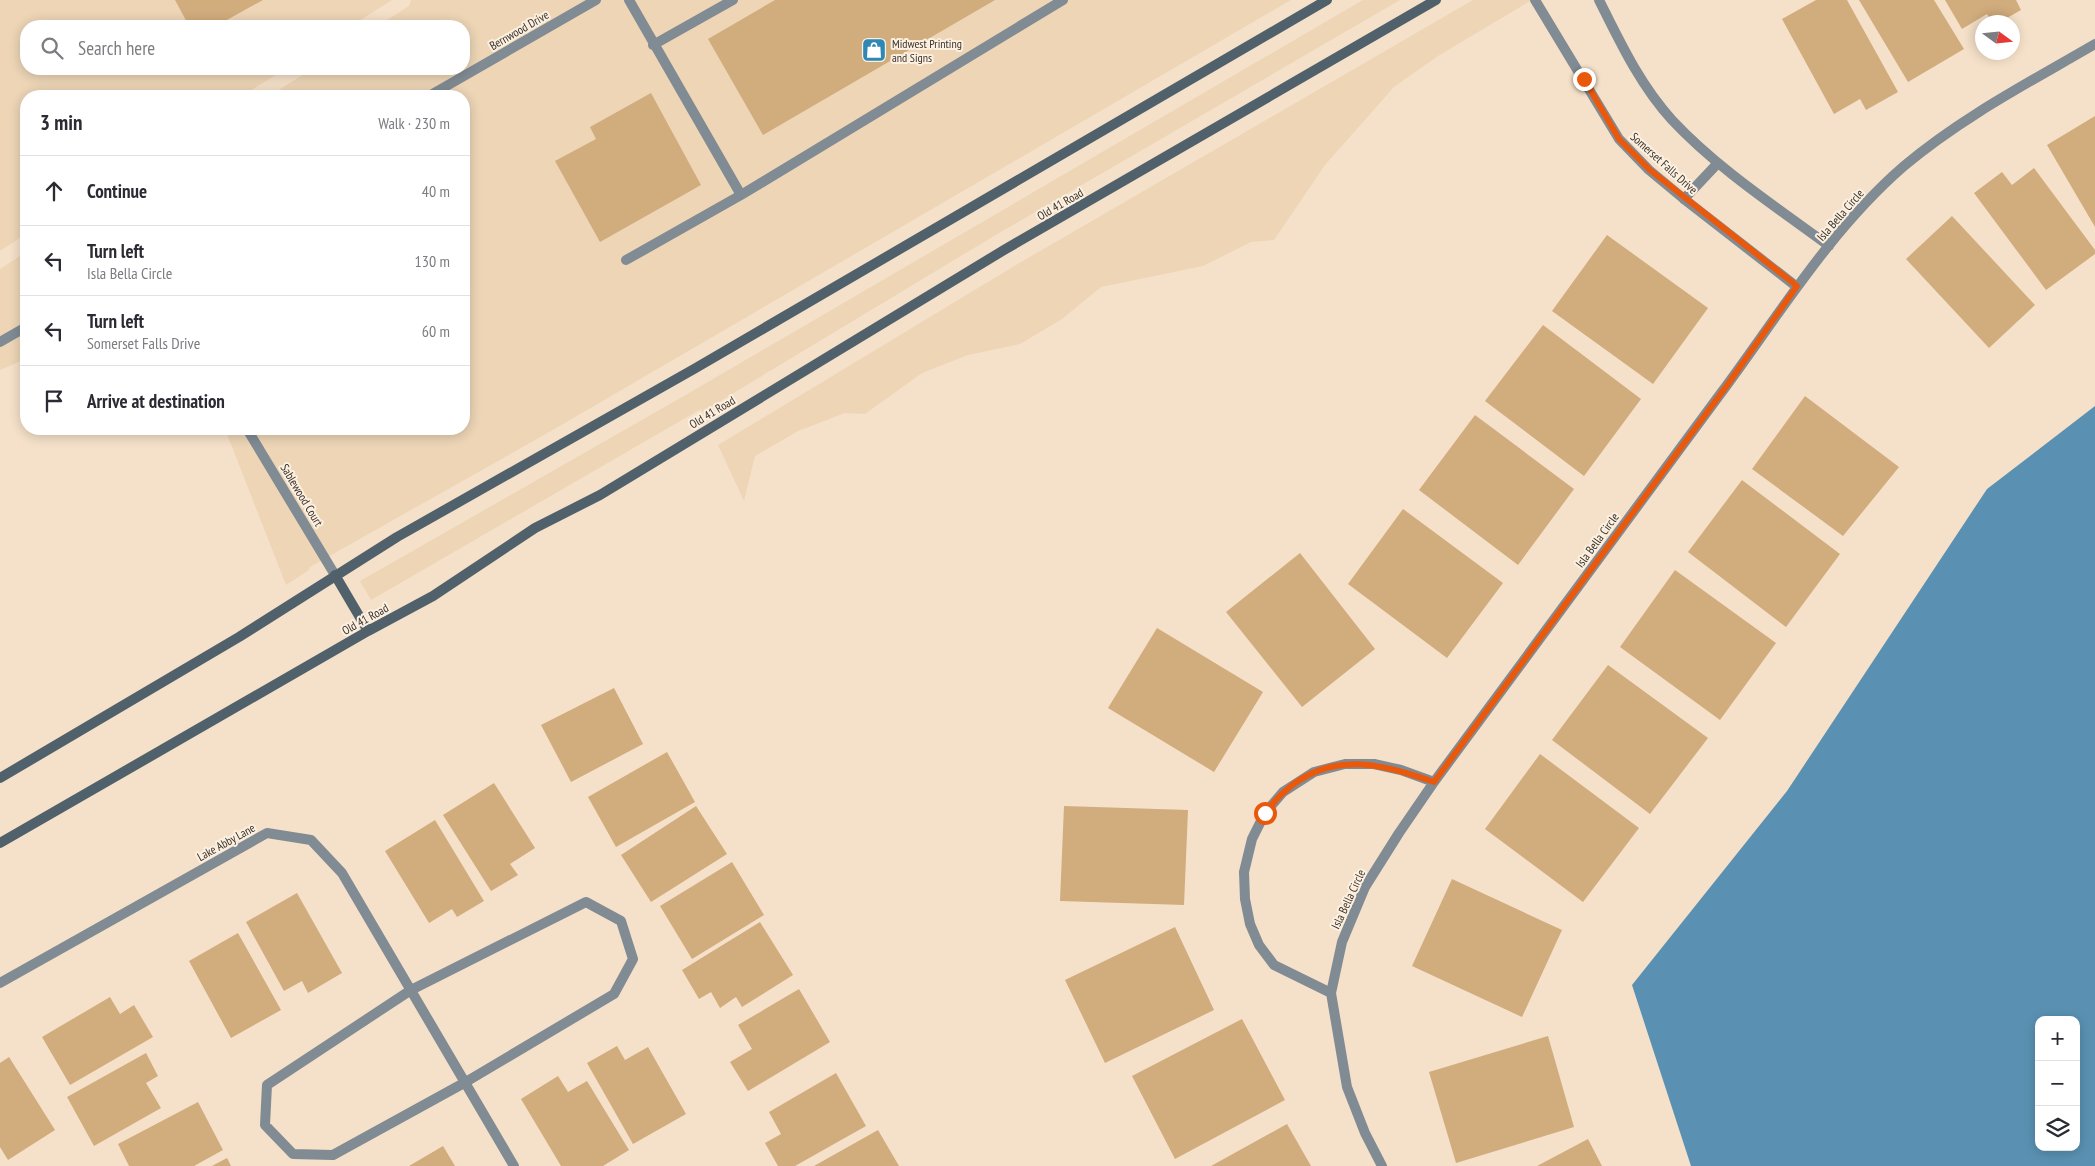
<!DOCTYPE html>
<html lang="en">
<head>
<meta charset="utf-8">
<style>
  body { margin:0; font-family:"PT Sans Narrow",sans-serif; background:#f7f7f7; color:#2b2b33 }
  .controls { position:absolute; right:15px; bottom:15px; display:grid; overflow:hidden; border-radius:10px; box-shadow:0 2px 12px #0003 }
  .controls button { width:45px; height:45px; display:grid; place-items:center; padding:0; border:0; border-bottom:1px solid #e1e1e2; background:#fff; color:#2b2b33; font:25px sans-serif }
  .compass { position:absolute; left:1975px; top:15px; width:45px; height:45px; border-radius:50%; background:#fff; box-shadow:0 2px 12px #0003; rotate:105deg }
  .stop { position:absolute; width:15px; height:15px; margin:-11px; border:4px solid #ea580c; border-radius:50%; background:#fff }
  .stop.end { background:#ea580c; border-color:#fff; box-shadow:0 1px 5px #0008 }
  .list { margin:0; padding:0; list-style:none }
  h2 { display:flex; justify-content:space-between; align-items:center; height:65px; margin:0; padding:0 20px; font-size:21px }
  h2 small { font-size:16px; font-weight:400; color:#7c7c81 }
  .list li { display:grid; grid-template-columns:32px 1fr auto; gap:15px; align-items:center; box-sizing:border-box; height:70px; padding:0 20px; border-top:1px solid #e1e1e2 }
  .list b { display:block; font-size:19px; white-space:nowrap }
  .list p { margin:0; font-size:16px; white-space:nowrap; color:#7c7c81 }
  .list em { font-size:16px; font-style:normal; color:#7c7c81 }
  .icon { flex:none; width:28px; height:28px; fill:none; stroke:currentColor; stroke-width:2; stroke-linecap:round; stroke-linejoin:round }
  .map { position:relative; flex:none; width:2095px; height:1166px; overflow:hidden }
  .search { position:absolute; background:#fff; box-shadow:0 2px 12px #0003; left:20px; top:20px; width:450px; height:55px; display:flex; align-items:center; gap:12px; box-sizing:border-box; padding:0 18px; border-radius:20px; color:#7c7c81; font-size:19px }
  .panel { position:absolute; background:#fff; box-shadow:0 2px 12px #0003; left:20px; top:90px; width:450px; height:345px; border-radius:20px }
  .map>svg:first-child { display:block }
  .built { fill:#edd5b6 }
  .water { fill:#5a91b2; fill-rule:evenodd }
  .building { fill:#d1ac7d }
  .lines { fill:none; stroke-linecap:round; stroke-linejoin:round }
  .lane { stroke:#808b93; stroke-width:10 }
  .street { stroke:#808b93; stroke-width:10 }
  .secondary { stroke:#50616b; stroke-width:10 }
  .route { stroke:#ea580c; stroke-width:6 }
  .labels { text-anchor:middle; dominant-baseline:central; stroke-width:4; stroke-linejoin:round; paint-order:stroke }
  .street-label { font-size:12px; fill:#3b332a; stroke:#fcf0e1 }
  .poi-label { font-size:12px; fill:#3b332a; stroke:#fcf0e1; text-anchor:start }
</style>
</head>
<body>
<div class="map">
<svg width="2095" height="1166" viewBox="0 0 2095 1166">
  <rect width="100%" height="100%" fill="#f5e1c9"/>
  <path class="built" d="M0 0H392L351 26H26V69H285L242 96H26V234L0 251Z
    M411 0H1291L551 431 310 567 309 570 286 585 225 429H464V96H269L312 69H464V26H378L409 6Z
    M1363 0H1400L994 236 702 412 701 409 371 600 360 581 689 393Z
    M1473 0H1532L1438 56 1394 87 1325 165 1274 240 1251 242 1203 266 1101 287 1062 319 1020 344 968 355 922 373 865 414 845 413 798 431 755 456 744 501 718 445 1016 265Z
    M26 252V359L0 370V269Z"/>
  <path class="water" d="M2095 406V1166H1691L1632 985 1787 791 1987 489ZM2039 1020H2076V1147H2039Z"/>
  <path class="building" d="M175 0H263L216 26H189Z
    M775 0H995L763 135 708 39Z
    M1816 0H1847L1898 92 1866 110 1860 99 1834 114 1782 19Z
    M1859 0H1934L1964 49 1908 82Z
    M1945 0H2016L2021 10 2000 22H1992L1987 14 1962 29Z
    M651 93 701 185 600 242 555 161 596 139 590 127Z
    M2095 116V227L2047 145Z
    M2034 168 2095 250V254L2046 290 1974 193 2002 172 2012 185Z
    M1952 216 2035 305 1989 348 1906 259Z
    M1607 235 1708 308 1653 384 1552 311Z
    M1543 325 1641 399 1584 476 1485 401Z
    M1805 396 1899 467 1843 536 1752 469Z
    M1475 415 1574 489 1518 565 1419 490Z
    M1742 480 1840 554 1786 627 1688 552Z
    M1403 509 1503 583 1447 658 1348 584Z
    M1300 553 1375 649 1302 707 1226 612Z
    M1675 570 1776 643 1720 720 1620 647Z
    M1157 628 1263 692 1214 772 1108 708Z
    M1608 665 1708 738 1650 814 1552 740Z
    M614 688 643 744 571 782 541 725Z
    M667 752 695 802 616 847 588 797Z
    M1540 754 1639 828 1583 902 1485 829Z
    M494 783 535 848 510 864 518 875 491 891 443 815Z
    M696 806 727 854 651 902 621 855Z
    M1064 806 1188 810 1184 905 1060 901Z
    M435 820 484 901 457 917 452 909 429 923 385 851Z
    M732 862 764 915 692 959 660 906Z
    M1452 879 1562 930 1522 1017 1412 966Z
    M297 893 342 973 308 993 302 981 284 991 246 922Z
    M760 922 793 975 742 1007 736 997 720 1008 711 992 699 999 682 970Z
    M1175 927 1214 1010 1105 1063 1065 980Z
    M238 933 281 1010 231 1038 189 961Z
    M799 989 830 1042 748 1091 730 1062 752 1049 738 1025Z
    M110 997 120 1014 134 1005 153 1037 70 1085 42 1037Z
    M1242 1019 1285 1100 1175 1159 1132 1076Z
    M1548 1036 1574 1127 1456 1163 1429 1072Z
    M617 1046 625 1060 648 1047 686 1114 633 1144 587 1063Z
    M146 1053 158 1076 146 1083 161 1108 94 1146 67 1097Z
    M9 1057 55 1130 8 1160 0 1147V1063Z
    M836 1073 866 1126 795 1166H778L765 1143 781 1134 769 1112Z
    M558 1076 568 1092 587 1081 629 1150 603 1166H561L521 1099Z
    M198 1102 223 1150 194 1166H129L118 1144Z
    M1287 1124 1311 1166H1211Z
    M878 1130 899 1166H814Z
    M1588 1139 1602 1166H1537Z
    M443 1146 455 1166H409Z
    M227 1158 231 1166H212Z"/>
  <g class="lines">
    <path class="lane" d="M653 45 733 0
      M741 195 1063 0
      M1684 199 1717 164
      M626 260 741 195 629 0"/>
    <path class="street" d="M1535 0 1619 139 1649 170 1684 199 1797 287
      M1599 0C1620 42 1640 85 1672 120 1718 169 1775 206 1829 246
      M429 96 596 0
      M0 342 26 327
      M247 429 335 575
      M586 902 621 921 633 959 614 994 464 1083 333 1155 293 1154 265 1125 267 1085 411 990Z
      M0 983 267 833 311 840 342 873 514 1166
      M1331 993 1274 965 1259 945 1250 924 1245 899 1244 872 1252 839 1265 813 1283 792 1314 772 1345 764H1374L1401 770 1434 782
      M1382 1166 1365 1133 1347 1087 1331 993 1342 942 1365 887 1399 833 1434 782C1530 652 1626 522 1721 393 1779 315 1830 230 1904 166 1962 117 2030 82 2095 44"/>
    <path class="secondary" d="M335 575 368 631
      M0 778 239 637 397 537 694 369 1327 0
      M0 843 368 631 433 596 535 528 600 495 1004 250 1436 0"/>
  </g>
  <g class="lines">
    <path class="route" d="M1265 813C1271 806 1276 799 1283 793 1329 750 1381 763 1434 782L1728 384 1797 286 1650 170 1619 139 1584 79"/>
  </g>
  <defs>
    <symbol id="shop-square" viewBox="-11 -11 22 22"><rect x="-9" y="-9" width="18" height="18" rx="4" fill="#2e87b5" stroke="#fcf0e1"/><path d="M-5-2.5h2.3a2.7 3.5 0 0 1 5.4 0H5L5.5 6h-11ZM-1.5-2.5h3a1.5 2.3 0 0 0-3 0Z" fill="#fff"/></symbol>
  </defs>
  <g fill-rule="evenodd">
    <use href="#shop-square" x="860" y="36" width="28" height="28"/>
  </g>
  <g class="labels">
    <g class="street-label">
      <text transform="translate(519 30) rotate(-30)">Bernwood Drive</text>
      <text transform="translate(1664 163) rotate(42)">Somerset Falls Drive</text>
      <text transform="translate(1060 204) rotate(-30)">Old 41 Road</text>
      <text transform="translate(1840 215) rotate(-49)">Isla Bella Circle</text>
      <text transform="translate(712 412) rotate(-31)">Old 41 Road</text>
      <text transform="translate(302 495) rotate(59)">Sablewood Court</text>
      <text transform="translate(1597 540) rotate(-54)">Isla Bella Circle</text>
      <text transform="translate(365 619) rotate(-29)">Old 41 Road</text>
      <text transform="translate(226 842) rotate(-29)">Lake Abby Lane</text>
      <text transform="translate(1348 899) rotate(-65)">Isla Bella Circle</text>
    </g>
    <g class="poi-label">
      <text x="892" y="43">Midwest Printing<tspan x="892" dy="14">and Signs</tspan></text>
    </g>
  </g>
</svg>
<div class="controls">
<button>+</button>
<button>−</button>
<button><svg class="icon" aria-label="layers" viewBox="0 0 24 24"><path d="M12 4l9 5-9 5-9-5zM3 14l9 5 9-5"/></svg></button>
</div>
<svg class="compass" viewBox="-18 -18 36 36"><path d="M0-13l5 13h-10z" fill="#e53935"/><path d="M0 13l5-13h-10z" fill="#7c7c81"/></svg>
<div class="stop" style="left:1265px;top:813px"></div>
<div class="stop end" style="left:1584px;top:79px"></div>
<div class="search"><svg class="icon" aria-label="search" viewBox="0 0 24 24"><circle cx="10" cy="10" r="6"/><path d="M15 15l6 6"/></svg>Search here</div>
<section class="panel">
<h2>3 min<small>Walk · 230 m</small></h2>
<ul class="list">
<li><svg class="icon" aria-label="ahead" viewBox="0 0 24 24"><path d="M12 20V5M6 11l6-6 6 6"/></svg><div><b>Continue</b></div><em>40 m</em></li>
<li><svg class="icon" aria-label="left" viewBox="0 0 24 24"><path d="M17 20v-9H6M10 6l-5 5 5 5"/></svg><div><b>Turn left</b><p>Isla Bella Circle</p></div><em>130 m</em></li>
<li><svg class="icon" aria-label="left" viewBox="0 0 24 24"><path d="M17 20v-9H6M10 6l-5 5 5 5"/></svg><div><b>Turn left</b><p>Somerset Falls Drive</p></div><em>60 m</em></li>
<li><svg class="icon" aria-label="arrive" viewBox="0 0 24 24"><path d="M6 21V4h12l-3 4 3 4H6"/></svg><div><b>Arrive at destination</b></div></li>
</ul>
</section>
</div>
</body>
</html>
